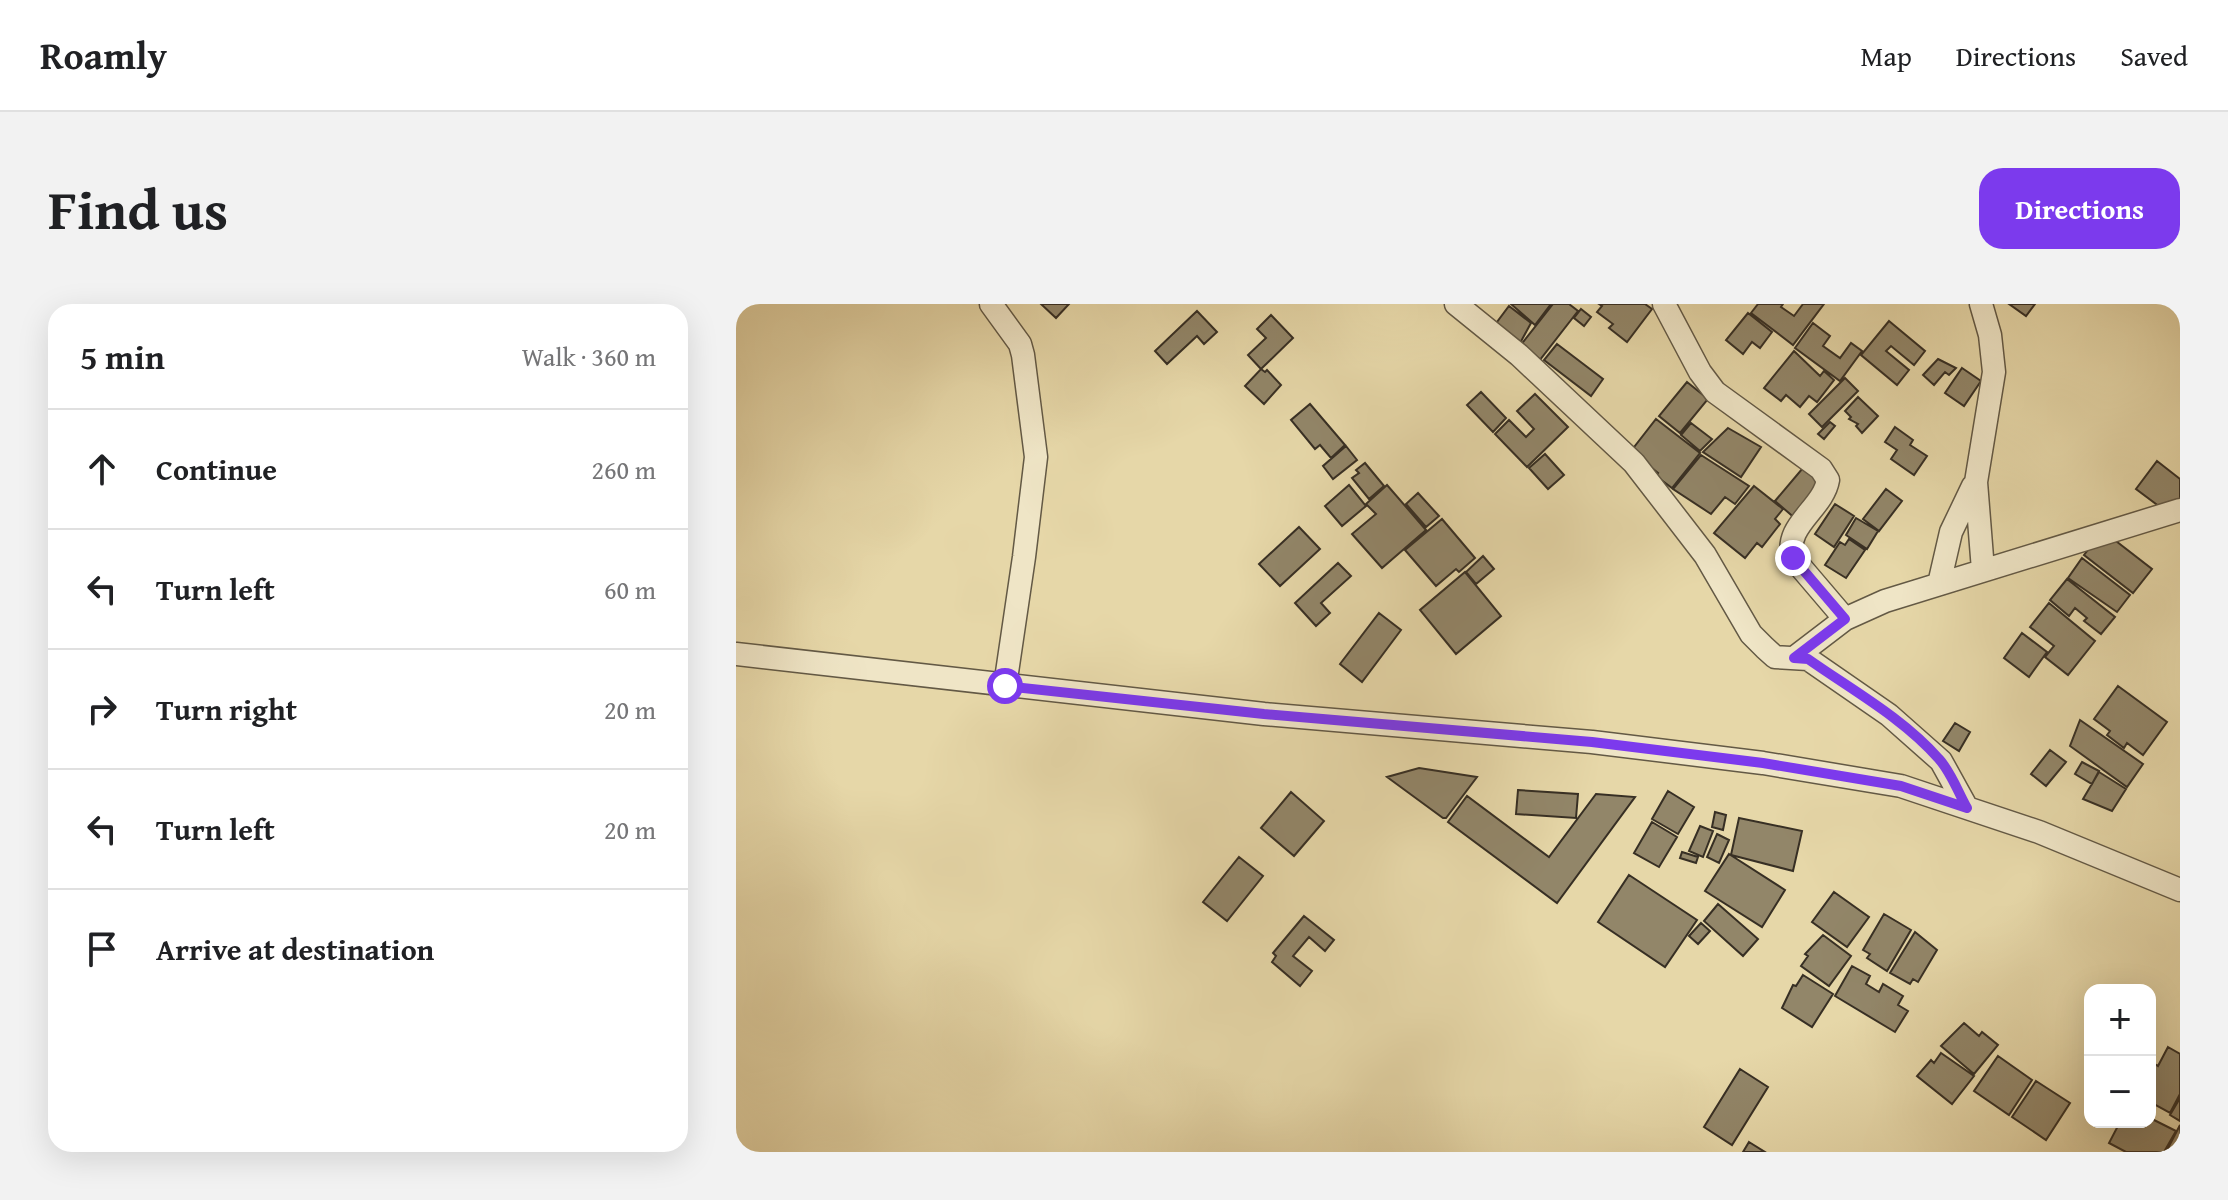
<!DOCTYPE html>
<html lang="en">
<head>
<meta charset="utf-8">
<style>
  body { margin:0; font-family:"Gentium Book Plus",serif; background:#f2f2f2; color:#202124 }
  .controls { position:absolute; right:24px; bottom:24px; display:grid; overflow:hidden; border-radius:16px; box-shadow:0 8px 32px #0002 }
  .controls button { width:72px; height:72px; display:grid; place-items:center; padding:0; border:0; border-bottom:2px solid #e0e0e0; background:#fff; color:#202124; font:40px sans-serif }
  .stop { position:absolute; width:24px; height:24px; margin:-18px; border:6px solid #7c3aed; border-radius:50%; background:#fff }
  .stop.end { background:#7c3aed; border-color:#fff; box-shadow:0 2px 8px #0008 }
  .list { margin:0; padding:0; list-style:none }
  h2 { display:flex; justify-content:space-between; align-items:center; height:104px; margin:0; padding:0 32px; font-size:34px }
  h2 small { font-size:26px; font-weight:400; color:#757577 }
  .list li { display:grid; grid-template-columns:52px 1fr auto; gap:24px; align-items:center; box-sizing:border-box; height:120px; padding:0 32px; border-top:2px solid #e0e0e0 }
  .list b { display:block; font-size:30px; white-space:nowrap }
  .list em { font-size:26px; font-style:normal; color:#757577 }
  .icon { flex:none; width:44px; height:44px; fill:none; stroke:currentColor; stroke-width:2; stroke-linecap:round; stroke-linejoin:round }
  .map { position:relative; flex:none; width:1444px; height:848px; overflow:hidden; border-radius:24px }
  header { display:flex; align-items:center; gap:48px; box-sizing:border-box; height:112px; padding:0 40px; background:#fff; border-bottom:2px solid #e0e0e0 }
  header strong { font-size:38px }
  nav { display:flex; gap:44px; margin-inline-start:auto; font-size:28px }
  .intro { display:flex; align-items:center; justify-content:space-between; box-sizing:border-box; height:192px; padding:0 48px }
  h1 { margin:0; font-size:56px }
  .button { padding:20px 36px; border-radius:24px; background:#7c3aed; color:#fff; font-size:28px; font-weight:700 }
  main { display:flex; gap:48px; padding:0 48px }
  aside { flex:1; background:#fff; border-radius:24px; box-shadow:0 8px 32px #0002 }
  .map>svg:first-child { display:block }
  .building { fill:#928669; stroke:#372f24; stroke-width:2 }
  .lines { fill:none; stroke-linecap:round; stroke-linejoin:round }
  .minor-casing { stroke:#635945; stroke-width:25 }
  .minor { stroke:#efe5c6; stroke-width:22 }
  .route { stroke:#7c3aed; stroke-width:10 }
</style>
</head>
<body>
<header>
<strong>Roamly</strong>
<nav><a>Map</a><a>Directions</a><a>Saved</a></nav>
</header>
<div class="intro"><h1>Find us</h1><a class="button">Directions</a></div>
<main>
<aside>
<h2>5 min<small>Walk · 360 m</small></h2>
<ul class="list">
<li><svg class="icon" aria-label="ahead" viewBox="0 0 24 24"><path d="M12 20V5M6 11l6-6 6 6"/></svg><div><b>Continue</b></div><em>260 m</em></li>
<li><svg class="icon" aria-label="left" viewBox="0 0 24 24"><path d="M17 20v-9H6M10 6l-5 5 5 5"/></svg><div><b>Turn left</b></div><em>60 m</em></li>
<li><svg class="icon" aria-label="right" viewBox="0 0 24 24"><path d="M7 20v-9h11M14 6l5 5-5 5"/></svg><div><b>Turn right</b></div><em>20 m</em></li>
<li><svg class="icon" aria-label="left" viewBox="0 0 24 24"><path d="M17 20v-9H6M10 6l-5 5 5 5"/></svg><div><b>Turn left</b></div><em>20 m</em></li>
<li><svg class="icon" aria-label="arrive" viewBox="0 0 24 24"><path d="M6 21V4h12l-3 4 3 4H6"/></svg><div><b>Arrive at destination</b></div></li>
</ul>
</aside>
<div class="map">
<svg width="1444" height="848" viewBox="0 0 1444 848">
  <rect width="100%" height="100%" fill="#e6d7a8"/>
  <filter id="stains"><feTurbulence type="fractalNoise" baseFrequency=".0025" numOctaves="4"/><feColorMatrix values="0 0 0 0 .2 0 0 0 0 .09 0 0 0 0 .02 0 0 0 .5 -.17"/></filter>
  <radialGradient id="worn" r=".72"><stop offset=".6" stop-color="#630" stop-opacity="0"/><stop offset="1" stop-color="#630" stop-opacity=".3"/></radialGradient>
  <path class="building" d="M305 0H333L320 14Z
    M775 0H815L799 21Z
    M817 0H833L842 7 803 57 784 42Z
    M863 0H909L916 5 891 38 873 24 877 20 861 8 866 2Z
    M1022 0H1047L1045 3 1058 12 1067 0H1088L1057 41 1015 9Z
    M1273 0H1299L1290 12Z
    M773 2 795 19 783 41 758 22Z
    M845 5 855 13 848 22 838 14Z
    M461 7 481 28 468 40 461 32 431 60 419 47Z
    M1012 9 1036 28 1024 44 1016 38 1007 50 990 36Z
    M535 11 557 34 525 65 512 51 530 34 521 25Z
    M1153 17 1189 47 1178 61 1155 42 1150 47 1173 66 1161 81 1125 51Z
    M1077 19 1094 32 1087 42 1104 54 1115 39 1126 47 1104 77 1059 44Z
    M821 40 867 75 855 92 808 56Z
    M1058 47 1084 72 1088 67 1098 76 1081 98 1073 92 1064 103 1050 91 1045 97 1028 84Z
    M1202 55 1220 64 1213 71 1209 68 1198 81 1187 71Z
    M1226 64 1245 77 1228 102 1209 89Z
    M525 65 529 68 531 66 545 81 528 100 509 82Z
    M1109 74 1122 87 1086 123 1073 110Z
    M951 78 972 95 944 129 923 112Z
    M745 88 770 114 757 128 731 101Z
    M799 90 832 123 791 163 759 130 773 116 790 133 798 125 781 107Z
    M1122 93 1142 112 1126 129 1120 122 1122 120 1113 115 1115 113 1109 107Z
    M574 100 609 141 595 154 584 141 579 145 555 116Z
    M920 115 964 149 936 184 920 172 922 169 895 147Z
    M1094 118 1099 122 1088 135 1082 130Z
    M955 119 976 135 964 147 945 131Z
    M1159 123 1177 136 1174 141 1191 152 1178 171 1155 155 1161 146 1149 138Z
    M992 124 1025 143 1005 173 967 148Z
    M610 142 621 156 597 175 587 162Z
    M809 150 828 171 812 185 793 164Z
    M965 151 1013 182 999 200 989 193 975 210 937 185Z
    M1421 157 1444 175V201L1432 209 1400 185Z
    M1072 158 1094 176 1061 216 1039 197Z
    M629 159 648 182 633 195 616 174 623 169 620 166Z
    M613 181 630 202 606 222 589 202Z
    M651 181 690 226 646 264 616 230 640 210 630 200Z
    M1018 182 1047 205 1039 215 1044 220 1026 243 1021 239 1009 254 978 229Z
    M1150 185 1166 197 1143 227 1127 215Z
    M682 189 703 212 690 223 670 200Z
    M1099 200 1118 212 1098 243 1079 230Z
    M1120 214 1142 227 1131 245 1110 231Z
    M706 215 739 254 723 268 720 265 700 282 669 246Z
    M563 223 584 245 544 282 523 260Z
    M1367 227 1416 265 1397 289 1348 251Z
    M1113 235 1129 246 1110 274 1089 261 1104 238 1109 241Z
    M747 252 758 265 740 280 730 268Z
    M1346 254 1394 291 1381 308 1332 274Z
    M602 259 615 272 585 299 594 309 580 322 559 299Z
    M729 268 765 312 720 350 684 306Z
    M1331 275 1379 313 1365 330 1348 317 1351 314 1339 304 1333 312 1314 296Z
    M1313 299 1359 337 1332 371 1309 353 1318 342 1294 323Z
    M643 309 665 326 626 378 604 360Z
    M1286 329 1311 348 1293 373 1268 354Z
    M1382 382 1431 418 1407 451 1391 439 1388 444 1371 431 1374 427 1358 415Z
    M1344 416 1407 460 1391 483 1334 442Z
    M1219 419 1234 428 1223 447 1207 437Z
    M1314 446 1330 458 1310 482 1295 470Z
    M1346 458 1363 467 1356 480 1339 470Z
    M683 464 741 473 710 514H707L651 473Z
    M1363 468 1390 485 1376 507 1347 495Z
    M782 486 842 490 840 514 780 510Z
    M932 487 958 503 942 530 916 515Z
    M555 488 588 517 558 552 525 524Z
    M860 490 899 493 821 599 712 518 731 492 813 553Z
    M979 508 990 511 987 526 976 523Z
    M1003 514 1066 527 1057 567 995 551Z
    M916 518 941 533 923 563 898 549Z
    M964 522 977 527 967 553 953 547Z
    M981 530 993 536 983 559 971 553Z
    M946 548 962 553 960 559 944 554Z
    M993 550 1049 586 1026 623 969 587Z
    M503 553 527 572 491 617 467 598Z
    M893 571 961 616 929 663 862 618Z
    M1098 588 1133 613 1111 643 1076 618Z
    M982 600 1022 635 1007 652 968 617Z
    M1148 610 1175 626 1151 667 1131 654 1134 650 1127 646Z
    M568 612 598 636 589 647 573 633 557 652 576 667 564 682 536 658 540 652 537 649Z
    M965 619 974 627 962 640 953 632Z
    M1179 628 1201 646 1182 678 1177 675 1174 680 1154 669Z
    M1087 631 1115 652 1093 682 1065 662 1072 652 1069 650Z
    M1116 662 1134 672 1130 680 1143 688 1147 680 1167 692 1162 701 1172 707 1159 728 1099 692Z
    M1067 671 1097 690 1076 723 1046 704 1057 681 1060 682Z
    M1228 719 1243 732 1246 728 1262 741 1238 770 1205 742Z
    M1432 743 1444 750V790L1434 809 1414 798V757L1422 762Z
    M1205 749 1238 772 1216 800 1181 772 1195 756 1198 759Z
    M1262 752 1296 776 1273 811 1238 787Z
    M1004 765 1032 783 996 841 968 823Z
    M1300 777 1334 799 1310 836 1276 813Z
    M1444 794V817L1434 811Z
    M1414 814 1440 827 1428 848H1390L1373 839 1384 818H1414Z
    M1444 821V848H1430Z
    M1013 838 1029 848H1007Z"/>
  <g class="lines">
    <defs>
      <path id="minor" d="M255 0 284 40 287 51 300 153 288 253 269 382
        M720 0 783 51 898 159 969 251 1015 330 1029 344 1039 353 1072 355 1153 411 1205 457 1231 504
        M928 0 964 68 979 88 1085 165 1092 176C1087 205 1047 222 1057 254L1109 315
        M1245 0 1254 31 1258 68 1240 178 1247 266
        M1203 280 1215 228 1237 182
        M0 350 528 410 856 438 1027 459 1165 482 1303 528 1444 586
        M1058 354 1109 315 1149 297 1444 206"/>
    </defs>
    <use href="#minor" class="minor-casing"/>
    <use href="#minor" class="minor"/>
  </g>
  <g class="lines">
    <path class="route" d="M269 382 528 410 856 438 1027 459 1165 482 1231 504C1222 488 1215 468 1203 455 1167 414 1116 386 1072 355L1058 354 1109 315 1057 254"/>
  </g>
  <rect width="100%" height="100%" filter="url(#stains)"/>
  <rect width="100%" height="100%" fill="url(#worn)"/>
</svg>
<div class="controls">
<button>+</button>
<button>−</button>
</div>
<div class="stop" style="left:269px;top:382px"></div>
<div class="stop end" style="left:1057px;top:254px"></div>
</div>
</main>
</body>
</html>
